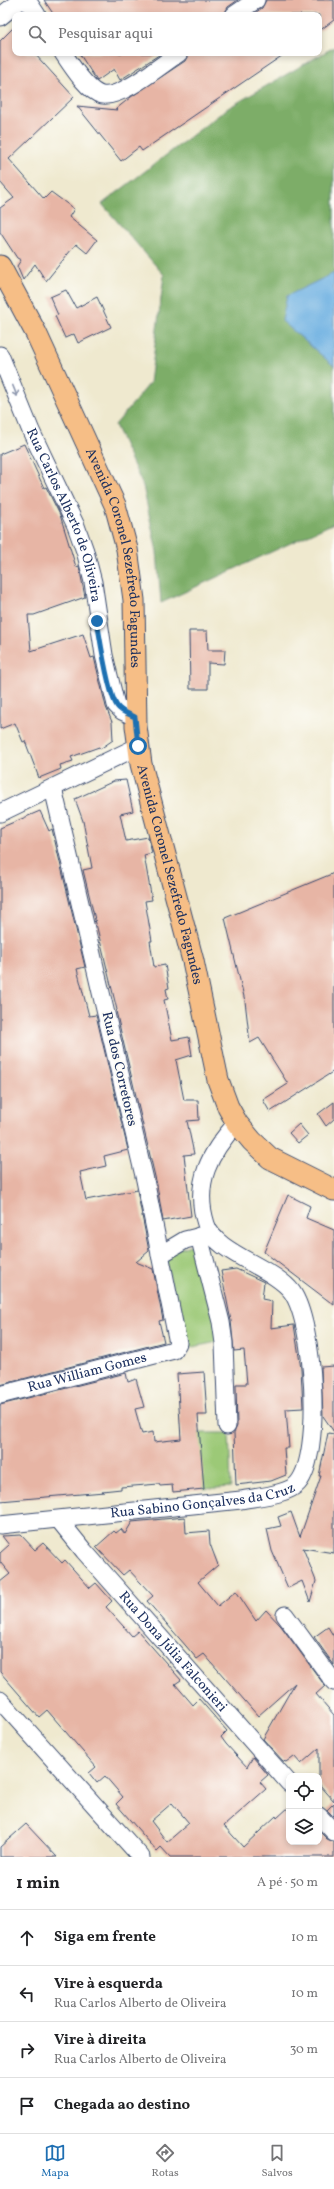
<!DOCTYPE html>
<html lang="pt">
<head>
<meta charset="utf-8">
<style>
  body { margin:0; font-family:Vollkorn,serif; background:#f2f2f2; color:#202124 }
  .controls { position:absolute; right:12px; bottom:12px; display:grid; overflow:hidden; border-radius:8px; box-shadow:0 2px 6px #0003 }
  .controls button { width:36px; height:36px; display:grid; place-items:center; padding:0; border:0; border-bottom:1px solid #e0e0e0; background:#fff; color:#202124; font:20px sans-serif }
  .stop { position:absolute; width:12px; height:12px; margin:-9px; border:3px solid #1f6fb2; border-radius:50%; background:#fff }
  .stop.end { background:#1f6fb2; border-color:#fff; box-shadow:0 1px 4px #0008 }
  .list { margin:0; padding:0; list-style:none }
  h2 { display:flex; justify-content:space-between; align-items:center; height:52px; margin:0; padding:0 16px; font-size:17px }
  h2 small { font-size:13px; font-weight:400; color:#757577 }
  .list li { display:grid; grid-template-columns:26px 1fr auto; gap:12px; align-items:center; box-sizing:border-box; height:56px; padding:0 16px; border-top:1px solid #e0e0e0 }
  .list b { display:block; font-size:15px; white-space:nowrap }
  .list p { margin:0; font-size:13px; white-space:nowrap; color:#757577 }
  .list em { font-size:13px; font-style:normal; color:#757577 }
  .icon { flex:none; width:22px; height:22px; fill:none; stroke:currentColor; stroke-width:2; stroke-linecap:round; stroke-linejoin:round }
  .map { position:relative; flex:none; width:334px; height:1857px; overflow:hidden }
  .search { position:absolute; background:#fff; box-shadow:0 2px 6px #0003; left:12px; right:12px; top:12px; height:44px; display:flex; align-items:center; gap:10px; box-sizing:border-box; padding:0 14px; border-radius:8px; color:#757577; font-size:15px }
  .sheet { height:276px; background:#fff }
  nav { display:flex; justify-content:space-around; align-items:center; box-sizing:border-box; height:56px; border-top:1px solid #e0e0e0; background:#fff; font-size:11px; color:#757577 }
  nav a { display:grid; justify-items:center; gap:2px }
  nav .on { color:#1f6fb2 }
  .map>svg:first-child { display:block }
  .green { fill:#9cc977; stroke:#5c7c6a }
  .forest { fill:#7dad68; stroke:#4c6e63 }
  .water { fill:#6bafe1; stroke:#436fa0 }
  .building { fill:#e7b5a5; fill-rule:evenodd }
  .lines { fill:none; stroke-linecap:round; stroke-linejoin:round }
  .minor-casing { stroke:#3b4b6f; stroke-width:19 }
  .major-casing { stroke:#3b4b6f; stroke-width:23 }
  .minor { stroke:#fff; stroke-width:17 }
  .major { stroke:#f6be86; stroke-width:21 }
  .oneway { stroke:#8d97ae }
  .route { stroke:#1f6fb2; stroke-width:5 }
  .labels { text-anchor:middle; dominant-baseline:central; stroke-width:4; stroke-linejoin:round; paint-order:stroke }
  .street-label { font-size:14px; fill:#1b2f5e; stroke:#fdfcf7 }
</style>
</head>
<body>
<div class="map">
<svg width="334" height="1857" viewBox="0 0 334 1857">
  <rect width="100%" height="100%" fill="#fdfcf7"/>
  <filter id="ink" filterUnits="userSpaceOnUse"><feTurbulence type="fractalNoise" baseFrequency=".025" numOctaves="2"/><feDisplacementMap in="SourceGraphic" scale="8" xChannelSelector="R" yChannelSelector="G"/><feConvolveMatrix kernelMatrix="1 2 1 2 8 2 1 2 1" color-interpolation-filters="sRGB"/></filter>
  <filter id="wash" filterUnits="userSpaceOnUse"><feTurbulence type="fractalNoise" baseFrequency=".012" numOctaves="4" result="noise"/><feDisplacementMap in="SourceGraphic" scale="16" xChannelSelector="R" yChannelSelector="G"/><feGaussianBlur stdDeviation="0.9" result="paint"/><feColorMatrix in="noise" values="0 0 0 0 0 0 0 0 0 0 0 0 0 0 0 0 0 1.4 0 .05"/><feComposite in="paint" operator="in"/></filter>
  <g filter="url(#wash)">
    <rect width="100%" height="100%" fill="#efe9cf"/>
    <path class="green" d="M200 1242 222 1341 183 1349 165 1253Z
      M197 1433H229L231 1487 203 1489Z"/>
    <path class="forest" d="M334 47V523L161 603 157 552 143 486 115 425 150 383 164 275 102 204 228 108Z"/>
    <path class="water" d="M334 273V366L282 321 287 296Z"/>
    <g id="blocks">
      <path class="building" d="M44 0H238L228 7 224 15H54Z
        M266 0H334V20L319 31V15H252L262 8Z
        M15 26V53H34L74 97 9 159 44 199 51 192 74 209 69 217 97 240 87 253 76 244 46 281 35 264 23 280 17 266 21 260 17 258 0 232V208L14 198 0 182V41Z
        M79 53H162L120 80 114 69 97 81Z
        M189 53H286L142 151 139 147 121 161 77 106 117 110 116 109 131 97 185 61Z
        M66 290 76 308 97 297 111 327 78 343 74 334 65 338 55 316 58 315 50 297Z
        M24 444 44 488 46 487 60 515 76 567 79 566 85 597 34 615H28L31 651 83 634 91 658 94 657 106 707 112 722 113 740 100 749 99 747 71 757 73 761 60 765 61 769 39 778 25 741 23 742 15 723 0 729V454Z
        M189 631H207L208 650H225L224 664 208 663V689H190Z
        M126 780 133 811 120 814 126 841 148 837 152 853 144 855 152 900 145 901 152 941H150L154 967 165 965 169 988 166 989 168 999 164 1000 172 1040 189 1037 192 1055 176 1060 184 1100H198L199 1120 187 1121 194 1154 184 1155 191 1216 163 1221 157 1185 116 1011 117 1010 83 870 92 868 83 821 75 799 114 781Z
        M40 811 49 831 52 829 85 967 77 969 89 1016 96 1015 128 1150 104 1156 106 1166 80 1172 86 1200 137 1190 149 1251 136 1262 153 1269 163 1320 159 1321 164 1342 0 1385V828Z
        M334 873V1071L270 1112 263 1100 288 1084 259 1038 250 1043 245 1001 225 918Z
        M334 1102V1119L326 1126 318 1114Z
        M299 1124 308 1135 298 1143 289 1133Z
        M288 1195 310 1206 306 1218 334 1230V1305L264 1252Z
        M236 1269 264 1282 262 1299 272 1301 271 1328 294 1325 301 1369 303 1408 286 1409 289 1448H284L286 1475 271 1481 236 1485 234 1433 237 1426 236 1384H247L244 1350 234 1351 231 1321 221 1271Z
        M334 1366V1432L323 1416 321 1367Z
        M204 1372 207 1415H198L204 1489 173 1492 172 1485 160 1486 159 1484 121 1487V1489L102 1491 104 1492 0 1501V1405L126 1373 128 1382 136 1379 144 1407 135 1409 142 1434 153 1432 154 1442 181 1439 177 1374Z
        M328 1433 334 1434V1553L303 1548 316 1581 310 1602 302 1581 288 1588 272 1551 267 1529 281 1526 278 1517 291 1512 300 1537 321 1476H319Z
        M185 1517 186 1533 209 1531 210 1544 218 1565 198 1582 218 1606 236 1591 256 1621 266 1610 281 1626 325 1686 316 1694 334 1715V1801L319 1784V1748L301 1764 294 1756 286 1762 283 1761 263 1739 295 1683 258 1716 204 1654 197 1659 186 1646 147 1601 153 1596 129 1570 123 1575 96 1547 114 1531 116 1533 121 1529 125 1534 132 1522Z
        M21 1535 35 1550 43 1543 62 1563 65 1560 90 1588 96 1583 112 1601 106 1607 132 1636 138 1631 181 1680 175 1684 193 1705 199 1699 227 1731 221 1737 226 1744 247 1767 253 1757 268 1775 260 1782 266 1789 224 1826 243 1847 276 1816 277 1818 289 1807V1842H319V1831L327 1839 334 1842V1857H170L161 1847 157 1851 116 1804 123 1797 105 1776 97 1783 89 1773 96 1767 77 1745 47 1710 39 1717 0 1672V1582L10 1574 0 1562V1553L9 1545 2 1536ZM172 1803 189 1823 167 1842 151 1821Z
        M328 1627 334 1637V1665L314 1637Z
        M334 1803V1817L327 1810Z
        M26 1824 57 1857H0V1847Z"/>
    </g>
  </g>
  <g filter="url(#ink)">
    <use href="#blocks" fill-opacity="0" stroke="#3b4b6f" stroke-width="1"/>
    <g class="lines">
      <defs>
        <g id="minor">
          <path d="M27 0 37 15"/>
          <path d="M234 15 256 0"/>
          <path d="M0 17 21 0"/>
          <path d="M63 53C71 65 88 92 102 95 121 99 162 64 179 53"/>
          <path id="s1" d="M0 355 31 431 76 526 85 551 93 582 104 655 116 705 122 711 135 717"/>
          <path d="M0 813 139 746"/>
          <path d="M199 1236 221 1322 224 1343 227 1426"/>
          <path d="M160 1255 185 1240 210 1234"/>
          <path id="s2" d="M0 1395 174 1350 178 1343 145 1180 53 788"/>
          <path id="s3" d="M59 1520 84 1551 289 1783"/>
          <path id="s4" d="M0 1525 241 1500C256 1497 288 1495 298 1483 323 1454 314 1323 292 1292 274 1267 214 1253 206 1224 193 1183 210 1152 237 1123"/>
          <path d="M285 1615 334 1682"/>
          <path d="M0 1700 141 1857"/>
          <path d="M319 1816 334 1832"/>
        </g>
        <g id="major">
          <path id="s5" d="M0 266 36 333 115 505 127 549 134 600 136 726 141 764 193 961 218 1080 228 1107 237 1123 252 1141 270 1158 334 1190"/>
        </g>
      </defs>
      <use href="#minor" class="minor-casing"/>
      <use href="#major" class="major-casing"/>
      <use href="#minor" class="minor"/>
      <use href="#major" class="major"/>
    </g>
    <defs><path id="oneway-shaft" d="M-6 0H5M1.5-3L5.5 0L1.5 3" fill="none" stroke-width="1.6" stroke-linecap="round" stroke-linejoin="round"/></defs>
    <use class="oneway" href="#oneway-shaft" transform="translate(15 391) rotate(68)"/>
  </g>
  <g class="lines" filter="url(#ink)">
    <path class="route" d="M97 621C100 638 108 694 117 706 121 712 129 714 135 717L138 746"/>
  </g>
  <g class="labels">
    <g class="street-label">
      <text stroke="none"><textPath href="#s1" startOffset="173">Rua Carlos Alberto de Oliveira</textPath></text>
      <text stroke="none"><textPath href="#s5" startOffset="317">Avenida Coronel Sezefredo Fagundes</textPath></text>
      <text stroke="none"><textPath href="#s5" startOffset="641">Avenida Coronel Sezefredo Fagundes</textPath></text>
      <text transform="translate(119 1069) rotate(77)">Rua dos Corretores</text>
      <text stroke="none"><textPath href="#s2" startOffset="90">Rua William Gomes</textPath></text>
      <text stroke="none"><textPath href="#s4" startOffset="204">Rua Sabino Gonçalves da Cruz</textPath></text>
      <text stroke="none"><textPath href="#s3" startOffset="174">Rua Dona Júlia Falconieri</textPath></text>
    </g>
  </g>
</svg>
<div class="controls">
<button><svg class="icon" aria-label="locate" viewBox="0 0 24 24"><circle cx="12" cy="12" r="6"/><path d="M12 2v4M12 18v4M2 12h4M18 12h4"/></svg></button>
<button><svg class="icon" aria-label="layers" viewBox="0 0 24 24"><path d="M12 4l9 5-9 5-9-5zM3 14l9 5 9-5"/></svg></button>
</div>
<div class="stop" style="left:138px;top:746px"></div>
<div class="stop end" style="left:97px;top:621px"></div>
<div class="search"><svg class="icon" aria-label="search" viewBox="0 0 24 24"><circle cx="10" cy="10" r="6"/><path d="M15 15l6 6"/></svg>Pesquisar aqui</div>
</div>
<section class="sheet">
<h2>1 min<small>A pé · 50 m</small></h2>
<ul class="list">
<li><svg class="icon" aria-label="ahead" viewBox="0 0 24 24"><path d="M12 20V5M6 11l6-6 6 6"/></svg><div><b>Siga em frente</b></div><em>10 m</em></li>
<li><svg class="icon" aria-label="left" viewBox="0 0 24 24"><path d="M17 20v-9H6M10 6l-5 5 5 5"/></svg><div><b>Vire à esquerda</b><p>Rua Carlos Alberto de Oliveira</p></div><em>10 m</em></li>
<li><svg class="icon" aria-label="right" viewBox="0 0 24 24"><path d="M7 20v-9h11M14 6l5 5-5 5"/></svg><div><b>Vire à direita</b><p>Rua Carlos Alberto de Oliveira</p></div><em>30 m</em></li>
<li><svg class="icon" aria-label="arrive" viewBox="0 0 24 24"><path d="M6 21V4h12l-3 4 3 4H6"/></svg><div><b>Chegada ao destino</b></div></li>
</ul>
</section>
<nav>
<a class="on"><svg class="icon" aria-label="map" viewBox="0 0 24 24"><path d="M3 6l6-2 6 2 6-2v14l-6 2-6-2-6 2zM9 4v14M15 6v14"/></svg>Mapa</a>
<a><svg class="icon" aria-label="directions" viewBox="0 0 24 24"><path d="M12 3l9 9-9 9-9-9zM9 14v-3h6M13 9l2 2-2 2"/></svg>Rotas</a>
<a><svg class="icon" aria-label="saved" viewBox="0 0 24 24"><path d="M7 4h10v16l-5-4-5 4z"/></svg>Salvos</a>
</nav>
</body>
</html>
